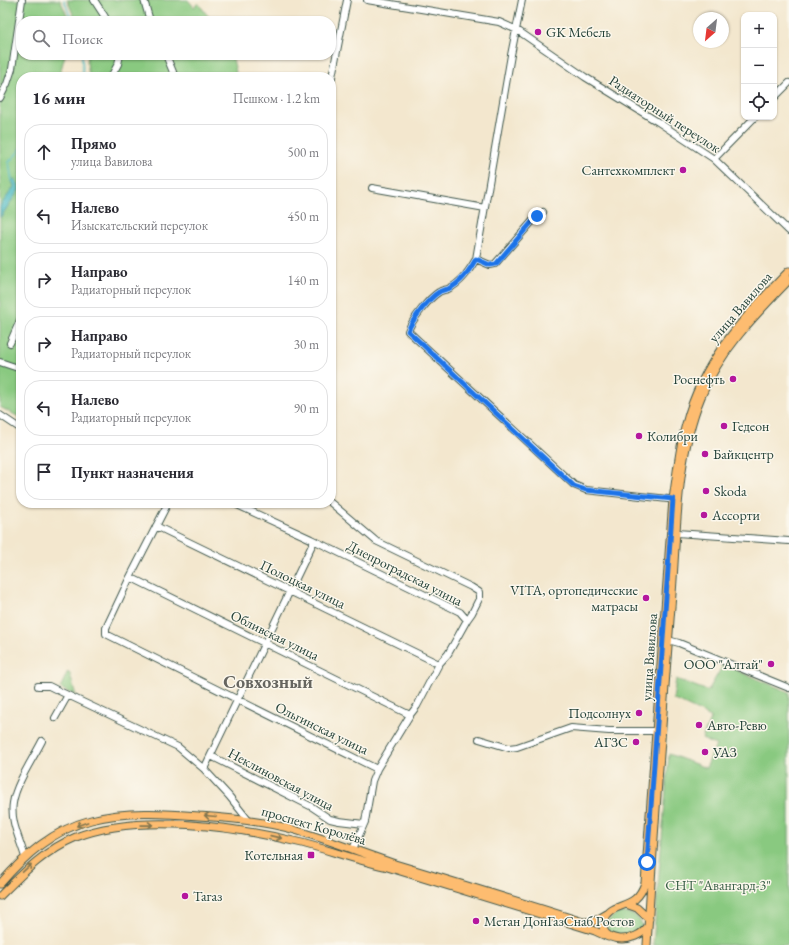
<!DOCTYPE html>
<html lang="ru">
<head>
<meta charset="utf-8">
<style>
  body { margin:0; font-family:"EB Garamond",serif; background:#f2f2f3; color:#2b2b33 }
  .controls { position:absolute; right:12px; top:12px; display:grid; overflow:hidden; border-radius:8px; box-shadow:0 1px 3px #0004 }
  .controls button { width:36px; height:36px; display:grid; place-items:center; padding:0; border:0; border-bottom:1px solid #e1e1e2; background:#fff; color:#2b2b33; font:20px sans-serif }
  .compass { position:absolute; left:693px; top:12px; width:36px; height:36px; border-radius:50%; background:#fff; box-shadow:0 1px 3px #0004; rotate:208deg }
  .stop { position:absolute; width:12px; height:12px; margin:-9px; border:3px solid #1a73e8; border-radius:50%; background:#fff }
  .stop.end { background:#1a73e8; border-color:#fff; box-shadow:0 1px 4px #0008 }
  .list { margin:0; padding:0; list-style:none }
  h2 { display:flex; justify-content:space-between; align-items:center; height:52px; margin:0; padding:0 16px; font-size:17px }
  h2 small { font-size:13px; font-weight:400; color:#7c7c81 }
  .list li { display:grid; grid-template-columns:26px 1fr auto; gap:12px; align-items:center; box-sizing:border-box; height:56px; margin:0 8px 8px; padding:0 8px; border:1px solid #e1e1e2; border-radius:16px }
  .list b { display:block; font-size:15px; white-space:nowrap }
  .list p { margin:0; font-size:13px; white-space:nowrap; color:#7c7c81 }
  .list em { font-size:13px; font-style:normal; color:#7c7c81 }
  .icon { flex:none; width:22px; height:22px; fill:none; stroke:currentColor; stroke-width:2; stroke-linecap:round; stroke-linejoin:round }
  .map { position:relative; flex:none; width:789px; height:945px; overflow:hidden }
  .search { position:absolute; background:#fff; box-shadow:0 1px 3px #0004; left:16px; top:16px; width:320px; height:44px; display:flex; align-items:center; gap:10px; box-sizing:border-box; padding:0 14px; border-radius:16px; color:#7c7c81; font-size:15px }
  .panel { position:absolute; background:#fff; box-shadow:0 1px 3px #0004; left:16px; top:72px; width:320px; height:436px; border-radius:16px }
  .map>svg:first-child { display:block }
  .green { fill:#89c980; stroke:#54835a }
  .water { fill:#4dbbc5; stroke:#367c7c }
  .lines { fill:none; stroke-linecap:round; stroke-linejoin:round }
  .stream { stroke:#4dbbc5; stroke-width:1.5 }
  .minor-casing { stroke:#3f564b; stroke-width:8 }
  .major-casing { stroke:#3f564b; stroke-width:9 }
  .minor { stroke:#fff; stroke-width:6 }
  .major { stroke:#fdbc6f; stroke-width:7 }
  .oneway { stroke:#83764f }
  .route { stroke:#1a73e8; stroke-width:5 }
  .poi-dot { fill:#b5179e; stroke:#fbf7ec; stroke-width:1.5 }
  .labels { text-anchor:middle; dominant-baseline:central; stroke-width:3; stroke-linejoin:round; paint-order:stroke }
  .poi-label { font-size:14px; fill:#1f3d34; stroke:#fbf7ec; text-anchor:start }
  .street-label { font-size:14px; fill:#1f3d34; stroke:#fbf7ec }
  .park-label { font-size:14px; fill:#3a6047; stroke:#fbf7ec }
  .district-label { font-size:18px; font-weight:bold; fill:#66655f; stroke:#fbf7ec }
</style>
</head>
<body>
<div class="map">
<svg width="789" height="945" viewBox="0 0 789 945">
  <rect width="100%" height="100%" fill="#fbf7ec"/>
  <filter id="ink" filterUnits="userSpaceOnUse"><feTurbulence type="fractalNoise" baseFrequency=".025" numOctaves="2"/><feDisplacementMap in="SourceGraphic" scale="8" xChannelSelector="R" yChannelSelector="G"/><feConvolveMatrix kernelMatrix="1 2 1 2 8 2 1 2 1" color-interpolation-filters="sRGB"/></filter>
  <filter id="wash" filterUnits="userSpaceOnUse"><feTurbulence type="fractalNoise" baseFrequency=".012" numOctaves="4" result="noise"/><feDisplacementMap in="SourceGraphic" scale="16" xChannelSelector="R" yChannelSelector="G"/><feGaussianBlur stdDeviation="0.9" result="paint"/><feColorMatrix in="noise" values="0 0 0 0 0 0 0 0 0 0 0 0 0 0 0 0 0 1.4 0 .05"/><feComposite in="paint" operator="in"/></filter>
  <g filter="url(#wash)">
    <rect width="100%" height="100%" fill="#f3e7ce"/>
    <path class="green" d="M0 0H60L70 21H21V55H65L59 77H21V147L19 150H21V418L0 407Z
      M67 0H188L194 7 198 3 212 21H76Z
      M88 55H232L236 72 234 77H89L87 62Z
      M723 665 789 692V945H653L669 754 706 768 716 745 702 739 711 717 673 699 676 679 708 691Z
      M68 671 70 674 76 696 60 688Z
      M619 913C630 912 642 916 642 929L620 940C617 937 610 934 608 930 604 922 613 915 619 913Z"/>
    <path class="water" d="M14 179C18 182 19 185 19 190L0 218V206L14 187 12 181Z"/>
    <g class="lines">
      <path class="stream" d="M64 0 72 21
        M82 55 83 77
        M12 181 9 162 21 149"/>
    </g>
  </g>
  <g filter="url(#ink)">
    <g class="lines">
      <defs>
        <path id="minor" d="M94 0 105 17V21
          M144 0 150 21
          M367 0 499 22 517 30 585 77 658 122 714 159 789 231
          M522 0 511 55 476 259C469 271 461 283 448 289 445 290 442 290 439 292 429 298 412 320 408 331L574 485 586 490 677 500
          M166 55 175 77
          M111 77 118 64 120 55
          M331 82 347 0
          M0 98 7 84 12 69 22 0
          M774 98 789 83
          M714 159 755 117
          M372 188 485 208
          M476 259 490 265 495 264 537 216 543 212
          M10 343 21 318
          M0 362 21 369
          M0 415 21 429
          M168 503 130 577 106 628V634L377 769
          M233 503 311 539 460 612 467 620
          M331 503 376 541 471 587 479 592V599L472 613 467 620 448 654 439 664 417 706 410 715 377 769 372 781 365 822 353 849
          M156 526 439 664
          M677 533 789 541
          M130 577 410 715
          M668 640 679 643 789 688
          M38 686H49L55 689 178 747 204 769 229 796 249 821
          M55 718 68 695
          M479 739 509 748 517 747 571 728 609 731H656
          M211 756 312 807 330 819 339 821 364 824
          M204 769 314 541
          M25 857C20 840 10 821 13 803 16 783 33 759 42 741"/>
        <path id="major" d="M0 884C25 855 53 830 91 820 126 811 164 813 199 816 231 818 264 821 295 830 329 840 362 853 395 864 458 883 521 902 583 922L595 921 607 914
          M0 896C23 873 45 850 76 837 140 812 237 827 302 843 329 850 356 860 384 866L595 931 608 937
          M626 904 637 908 649 919
          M648 926C636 945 597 943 604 921 609 905 624 908 635 899 641 894 643 889 645 883L673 499C677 474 679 449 686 424 702 361 745 316 789 271
          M647 945C654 828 663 711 672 594 677 530 676 458 701 397 720 351 754 316 789 280"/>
      </defs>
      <use href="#minor" class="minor-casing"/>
      <use href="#major" class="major-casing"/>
      <use href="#minor" class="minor"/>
      <use href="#major" class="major"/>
    </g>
    <defs><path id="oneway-shaft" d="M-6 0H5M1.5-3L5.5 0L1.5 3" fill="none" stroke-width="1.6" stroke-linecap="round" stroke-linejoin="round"/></defs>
    <g class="oneway">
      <use href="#oneway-shaft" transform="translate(210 816) rotate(-175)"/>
      <use href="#oneway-shaft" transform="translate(82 824) rotate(160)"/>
      <use href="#oneway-shaft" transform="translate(147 825) rotate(-1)"/>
      <use href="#oneway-shaft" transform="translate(276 837) rotate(13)"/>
      <use href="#oneway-shaft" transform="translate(27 868) rotate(-43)"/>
    </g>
  </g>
  <g class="lines" filter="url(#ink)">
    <path class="route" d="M537 216 496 264 490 265 476 259C469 271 461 283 448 289 445 290 442 290 439 292 429 298 412 320 408 331L574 486 586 490 673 499 647 862"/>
  </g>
  <g class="poi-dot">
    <circle cx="538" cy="32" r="4"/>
    <circle cx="683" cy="170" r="4"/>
    <circle cx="733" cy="379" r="4"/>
    <circle cx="724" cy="426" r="4"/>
    <circle cx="639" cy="436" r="4"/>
    <circle cx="705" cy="454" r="4"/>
    <circle cx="706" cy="491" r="4"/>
    <circle cx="704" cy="515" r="4"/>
    <circle cx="646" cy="598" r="4"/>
    <circle cx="771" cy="664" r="4"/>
    <circle cx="639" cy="713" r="4"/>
    <circle cx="699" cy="725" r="4"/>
    <circle cx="636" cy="742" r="4"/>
    <circle cx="705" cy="752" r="4"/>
    <rect x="307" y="851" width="8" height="8" rx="2"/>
    <circle cx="185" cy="896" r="4"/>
    <circle cx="476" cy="921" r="4"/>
  </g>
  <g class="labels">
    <g class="poi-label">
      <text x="546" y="32">GK Мебель</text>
      <text x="675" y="170" text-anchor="end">Сантехкомплект</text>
      <text x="725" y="379" text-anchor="end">Роснефть</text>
      <text x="732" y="426">Гедеон</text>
      <text x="647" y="436">Колибри</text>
      <text x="713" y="454">Байкцентр</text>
      <text x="714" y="491">Skoda</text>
      <text x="712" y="515">Ассорти</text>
      <text x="638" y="590" text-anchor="end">VITA, ортопедические<tspan x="638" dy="16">матрасы</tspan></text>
      <text x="763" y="664" text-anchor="end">ООО "Алтай"</text>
      <text x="631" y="713" text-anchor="end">Подсолнух</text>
      <text x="707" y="725">Авто-Ревю</text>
      <text x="628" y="742" text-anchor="end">АГЗС</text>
      <text x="713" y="752">УАЗ</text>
      <text x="303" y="855" text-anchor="end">Котельная</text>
      <text x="193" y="896">Тагаз</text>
      <text x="484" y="921">Метан ДонГазСнаб Ростов</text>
    </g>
    <g class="street-label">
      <text transform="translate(665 114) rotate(33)">Радиаторный переулок</text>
      <text transform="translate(740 307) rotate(-49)">улица Вавилова</text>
      <text transform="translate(405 573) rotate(27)">Днепроградская улица</text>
      <text transform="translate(303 584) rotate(26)">Полоцкая улица</text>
      <text transform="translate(275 635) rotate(26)">Обливская улица</text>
      <text transform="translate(649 657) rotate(-86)">улица Вавилова</text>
      <text transform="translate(322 728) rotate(26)">Ольгинская улица</text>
      <text transform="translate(281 779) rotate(28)">Неклиновская улица</text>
      <text transform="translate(314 825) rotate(16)">проспект Королёва</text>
    </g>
    <g class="park-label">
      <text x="718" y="885">СНТ "Авангард-3"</text>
    </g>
    <g class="district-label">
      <text x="268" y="681">Совхозный</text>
    </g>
  </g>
</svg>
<div class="controls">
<button>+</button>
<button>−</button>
<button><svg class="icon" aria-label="locate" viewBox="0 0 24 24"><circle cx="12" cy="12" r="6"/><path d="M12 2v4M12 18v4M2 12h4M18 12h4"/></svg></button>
</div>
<svg class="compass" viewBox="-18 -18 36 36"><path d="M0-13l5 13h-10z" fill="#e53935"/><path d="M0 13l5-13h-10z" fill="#7c7c81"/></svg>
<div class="stop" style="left:647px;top:862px"></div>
<div class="stop end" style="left:537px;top:216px"></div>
<div class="search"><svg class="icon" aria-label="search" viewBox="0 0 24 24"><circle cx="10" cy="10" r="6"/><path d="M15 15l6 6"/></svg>Поиск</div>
<section class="panel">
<h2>16 мин<small>Пешком · 1.2 km</small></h2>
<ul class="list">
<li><svg class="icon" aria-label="ahead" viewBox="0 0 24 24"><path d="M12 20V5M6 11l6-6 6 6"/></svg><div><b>Прямо</b><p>улица Вавилова</p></div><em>500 m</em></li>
<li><svg class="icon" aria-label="left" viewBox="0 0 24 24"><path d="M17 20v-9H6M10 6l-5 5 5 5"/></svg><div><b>Налево</b><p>Изыскательский переулок</p></div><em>450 m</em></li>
<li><svg class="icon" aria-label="right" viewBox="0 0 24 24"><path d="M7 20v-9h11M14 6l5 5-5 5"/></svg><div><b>Направо</b><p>Радиаторный переулок</p></div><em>140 m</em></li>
<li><svg class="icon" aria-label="right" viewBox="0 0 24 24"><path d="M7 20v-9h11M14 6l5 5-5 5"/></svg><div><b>Направо</b><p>Радиаторный переулок</p></div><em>30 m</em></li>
<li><svg class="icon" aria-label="left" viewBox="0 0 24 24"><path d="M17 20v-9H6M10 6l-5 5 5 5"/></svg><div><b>Налево</b><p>Радиаторный переулок</p></div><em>90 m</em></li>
<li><svg class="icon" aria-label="arrive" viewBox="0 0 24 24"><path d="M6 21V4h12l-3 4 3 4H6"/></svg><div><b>Пункт назначения</b></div></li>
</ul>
</section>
</div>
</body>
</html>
